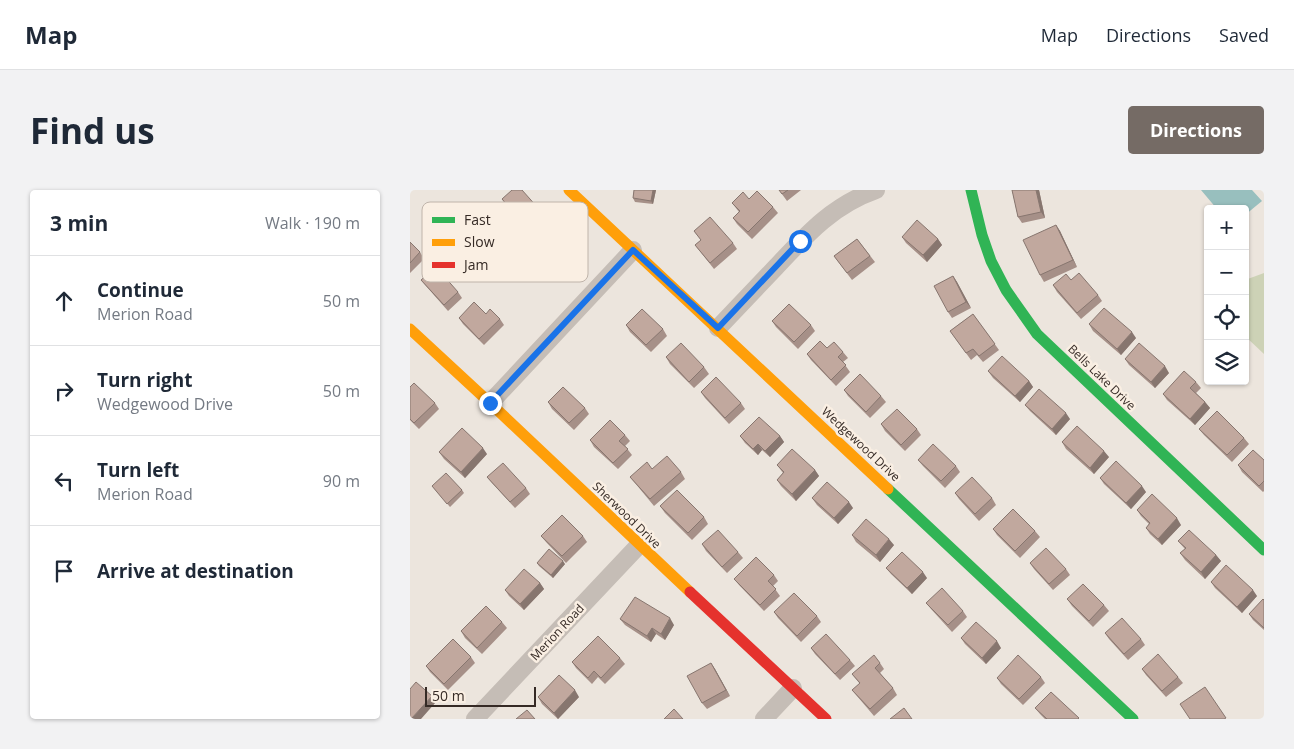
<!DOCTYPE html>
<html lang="en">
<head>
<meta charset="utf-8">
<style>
  body { margin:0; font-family:"Open Sans",sans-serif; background:#f2f2f3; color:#1f2937 }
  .controls { position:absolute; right:15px; top:15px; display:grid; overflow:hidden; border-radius:5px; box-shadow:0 1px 4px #0004 }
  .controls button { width:45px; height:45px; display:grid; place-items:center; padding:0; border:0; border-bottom:1px solid #e0e1e3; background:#fff; color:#1f2937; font:25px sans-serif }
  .scale { position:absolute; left:15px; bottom:12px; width:111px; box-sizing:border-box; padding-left:5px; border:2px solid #352a25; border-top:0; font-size:14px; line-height:18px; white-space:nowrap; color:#352a25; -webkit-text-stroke:4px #faefe3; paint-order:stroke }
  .stop { position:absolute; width:15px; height:15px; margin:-11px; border:4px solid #1a73e8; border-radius:50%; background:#fff }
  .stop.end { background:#1a73e8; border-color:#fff; box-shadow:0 1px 5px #0008 }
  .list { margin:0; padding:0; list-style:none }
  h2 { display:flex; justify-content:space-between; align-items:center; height:65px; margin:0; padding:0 20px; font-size:21px }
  h2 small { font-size:16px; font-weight:400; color:#747a83 }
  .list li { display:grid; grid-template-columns:32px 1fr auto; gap:15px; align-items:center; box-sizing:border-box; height:90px; padding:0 20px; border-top:1px solid #e0e1e3 }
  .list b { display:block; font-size:19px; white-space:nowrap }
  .list p { margin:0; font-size:16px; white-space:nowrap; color:#747a83 }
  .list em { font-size:16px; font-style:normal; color:#747a83 }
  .icon { flex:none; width:28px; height:28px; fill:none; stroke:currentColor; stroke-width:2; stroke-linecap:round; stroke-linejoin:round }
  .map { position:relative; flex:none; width:854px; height:529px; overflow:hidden; border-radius:5px }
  header { display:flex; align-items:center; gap:30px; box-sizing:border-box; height:70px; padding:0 25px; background:#fff; border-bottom:1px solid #e0e1e3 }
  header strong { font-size:24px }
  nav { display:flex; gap:28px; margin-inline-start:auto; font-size:18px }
  .intro { display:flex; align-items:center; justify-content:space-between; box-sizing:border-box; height:120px; padding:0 30px }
  h1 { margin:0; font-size:35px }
  .button { padding:12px 22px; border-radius:5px; background:#756b65; color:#fff; font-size:18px; font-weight:700 }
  main { display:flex; gap:30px; padding:0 30px }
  aside { flex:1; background:#fff; border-radius:5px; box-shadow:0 1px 4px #0004 }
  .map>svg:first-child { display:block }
  .green { fill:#cdd2b6 }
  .water { fill:#98bfbe }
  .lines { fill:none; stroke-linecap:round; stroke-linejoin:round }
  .street { stroke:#c5bdb6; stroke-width:18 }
  .fast { stroke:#30b455; stroke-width:11 }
  .slow { stroke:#ff9f0a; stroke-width:11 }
  .jam { stroke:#e5322d; stroke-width:11 }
  .wall { fill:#a69088 }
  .shaded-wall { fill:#87766f }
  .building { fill:#c1a89e; stroke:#87766f }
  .route { stroke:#1a73e8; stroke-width:6 }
  .labels { text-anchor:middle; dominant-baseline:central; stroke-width:5; stroke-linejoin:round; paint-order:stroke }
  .street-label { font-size:12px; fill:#352a25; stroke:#faefe3 }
  .key { fill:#faefe3; stroke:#bfb4aa; stroke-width:1 }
  .key-label { font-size:14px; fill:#352a25 }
</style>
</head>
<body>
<header>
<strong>Map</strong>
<nav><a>Map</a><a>Directions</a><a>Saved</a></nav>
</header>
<div class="intro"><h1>Find us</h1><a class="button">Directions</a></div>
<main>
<aside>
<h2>3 min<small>Walk · 190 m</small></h2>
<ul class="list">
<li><svg class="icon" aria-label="ahead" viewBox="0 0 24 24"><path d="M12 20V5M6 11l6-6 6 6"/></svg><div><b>Continue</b><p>Merion Road</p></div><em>50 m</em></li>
<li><svg class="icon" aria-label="right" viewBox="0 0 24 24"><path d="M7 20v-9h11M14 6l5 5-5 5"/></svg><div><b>Turn right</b><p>Wedgewood Drive</p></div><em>50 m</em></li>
<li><svg class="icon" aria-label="left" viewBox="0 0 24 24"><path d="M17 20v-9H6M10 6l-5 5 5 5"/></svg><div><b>Turn left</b><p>Merion Road</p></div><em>90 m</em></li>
<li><svg class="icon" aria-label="arrive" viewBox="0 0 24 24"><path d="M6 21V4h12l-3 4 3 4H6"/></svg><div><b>Arrive at destination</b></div></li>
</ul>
</aside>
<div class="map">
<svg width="854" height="529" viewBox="0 0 854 529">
  <rect width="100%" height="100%" fill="#ece5dd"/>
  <path class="green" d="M854 83V164L835 146V90Z"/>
  <path class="water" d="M791 0H842L852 11 835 25V19H807Z"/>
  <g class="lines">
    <path class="street" d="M308 138C327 118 347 97 366 77 397 44 423 15 466 0
      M80 213 223 60
      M65 529 229 355
      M354 529 383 498"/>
    <path class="fast" d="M561 0 572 45 581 71 596 100 627 144 854 360
      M478 299 723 529"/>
    <path class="slow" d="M159 0 478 299
      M0 139 80 213 280 402"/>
    <path class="jam" d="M280 402 416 529"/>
  </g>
  <path class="wall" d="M224 0H246L243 14 225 12 223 8Z
    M369 0H391L377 11Z
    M602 0H629L635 28 612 33 608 27Z
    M92 9 128 18 133 24 116 39 96 15Z
    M339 9 363 17 368 23 342 49 327 34 323 28 329 22 322 13Z
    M646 35 650 41 667 77 634 92 630 85Z
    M284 41 323 53 327 59 304 79 285 55 291 50Z
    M492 47 528 49 532 55 517 72 496 53Z
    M122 49 159 56 163 62 146 78 126 56Z
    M447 49 465 72 442 90 424 66Z
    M0 52 10 62 14 69 0 83Z
    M543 86 547 92 561 118 542 128 538 122Z
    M11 90 48 102 52 108 38 121 16 96Z
    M661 90 688 105 692 111 671 129 647 102 643 95Z
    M76 124 90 129 94 135 74 155 53 134 49 128Z
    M563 124 589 160 573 172 567 165 561 170 540 141Z
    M362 131 401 135 405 141 388 159 366 137Z
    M679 134 726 148 711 165 683 141Z
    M216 135 253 139 257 146 241 162 220 142Z
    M417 158 433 162 438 168 433 172 440 182 426 196 401 170 397 164Z
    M256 167 294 177 299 184 284 198 260 174Z
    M715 169 759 183 745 198 719 175Z
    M578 181 619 191 623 197 610 212 583 188Z
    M786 192 791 198 786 203 795 212 800 218 785 235 757 210 753 204Z
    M0 197 25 213 29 219 9 239 0 230Z
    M434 200 471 206 476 212 460 228 438 206Z
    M291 202 331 213 335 219 319 234 295 208Z
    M138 212 175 218 179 224 164 240 142 219Z
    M615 215 660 229 646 245 620 221Z
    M471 234 507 239 511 245 495 261 475 241Z
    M789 239 834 248 839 254 822 272 794 245Z
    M215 245 220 251 215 256 222 265 208 279 184 257 180 250Z
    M330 246H370L374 252 360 267 352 260 348 265 335 253Z
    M652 252 699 267 684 284 656 259Z
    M29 262 77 264 55 288 34 269Z
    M508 270 546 276 550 282 535 298 513 276Z
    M854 270V301L853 302 832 282 828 275Z
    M367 275 405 280 409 286 386 311 371 296 367 290 373 283Z
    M242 279 271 282 275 289 244 316 225 293 220 287Z
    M77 287 116 298 120 304 105 318 82 293Z
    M690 288 736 302 721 319 694 294Z
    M22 296 52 300 54 303 40 317Z
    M545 303 582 308 586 315 569 331 549 309Z
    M402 308 443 318 428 334 407 315Z
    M250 316 294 327 298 334 282 350 255 323Z
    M727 320 771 335 752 355 740 344 736 338 739 334 731 326Z
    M583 339 625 341 630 347 610 368 587 345Z
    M442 345 484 355 470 372 446 352Z
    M131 346H173L177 352 156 373 136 352Z
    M768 351 806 365 811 371 795 389 775 370 770 363 775 359Z
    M292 354 328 362 333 368 317 383 296 361Z
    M127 373 155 374 143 388 129 376Z
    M620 373 656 379 660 385 643 400 624 379Z
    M476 378 517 388 502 404 481 384Z
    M364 385 368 391 363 396 370 406 354 421 329 395 324 389Z
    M801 392 847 406 832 423 805 398Z
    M130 393 134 399 114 420 99 406 95 400Z
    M657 409 694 415 699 421 683 437 662 416Z
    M854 410V440L843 430 839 424Z
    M516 413 553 421 557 427 542 442 521 419Z
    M364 422 407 426 411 432 391 452 368 428Z
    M210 429 264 435 255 450 246 444 241 452 215 435Z
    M92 432 97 438 72 464 55 448 51 441Z
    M695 443 731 449 735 455 718 470 699 449Z
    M551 448 591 458 576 474 555 454Z
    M401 458 440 470 445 476 430 490 405 464Z
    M61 467 65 473 38 500 20 482 16 476Z
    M210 468 215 474 195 494 188 487 182 494 166 478 162 472Z
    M301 473 305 479 320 506 297 519 292 513Z
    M470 473 474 479 470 483 483 498 487 505 464 526 447 506 442 500 450 494 442 484Z
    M732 479 768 487 773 493 756 507 736 485Z
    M631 487 635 493 613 515 591 494 587 488Z
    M641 502 669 529H635L630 524 625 518Z
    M128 507H169L148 529 132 514Z"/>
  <path class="shaded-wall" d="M243 0H246L243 14 241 11Z
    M626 0H629L635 28 631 22Z
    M646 35 650 41 667 77 663 70Z
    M528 49 532 55 517 72 513 65Z
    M543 86 547 92 561 118 556 112Z
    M722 142 726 148 711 165 707 159Z
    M755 176 759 183 745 198 741 192Z
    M619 191 623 197 610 212 605 206Z
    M795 212 800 218 785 235 780 229Z
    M656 223 660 229 646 245 642 239Z
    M370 246 374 252 360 267 355 261Z
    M348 254 352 260 348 265 343 259Z
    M73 258 77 264 55 288 51 282Z
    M694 261 699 267 684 284 680 278Z
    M405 280 409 286 386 311 382 304Z
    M732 296 736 302 721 319 716 313Z
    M439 312 443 318 428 334 424 328Z
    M767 328 771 335 752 355 748 349Z
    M479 349 484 355 470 372 466 365Z
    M806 365 811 371 795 389 791 382Z
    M153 371 155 374 143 388 141 385Z
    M513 382 517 388 502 404 497 398Z
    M130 393 134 399 114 420 110 414Z
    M843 400 847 406 832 423 827 417Z
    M260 428 264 435 255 450 251 444Z
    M242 438 246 444 241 452 237 446Z
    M587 451 591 458 576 474 572 468Z
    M301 473 305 479 320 506 316 500Z
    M165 500 169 507 148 529 144 523Z
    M22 506 26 512 11 529H1Z"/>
  <path class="building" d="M102 0H112L128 18 112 32 92 9Z
    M224 0H243L241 11 223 8Z
    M369 0H378L372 4Z
    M602 0H626L631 22 608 27Z
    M347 1 363 17 338 42 323 28 330 21 322 13 333 2 339 9Z
    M300 27 323 53 300 73 285 55 291 50 284 41Z
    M507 30 528 49 513 65 492 47Z
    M646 35 663 70 630 85 613 50Z
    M447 49 460 66 437 83 424 66Z
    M0 52 10 62 0 73Z
    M26 77 48 102 34 115 11 90Z
    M669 83 688 105 667 123 643 95 656 84 661 90Z
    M543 86 556 112 538 122 524 96Z
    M64 112 76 124 80 119 90 129 69 149 49 128Z
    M379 114 401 135 384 152 362 131Z
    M694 118 722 142 707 159 679 134Z
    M232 119 253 139 236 155 216 135Z
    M563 124 585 154 569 166 563 159 556 163 540 141Z
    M410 151 417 158 424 152 433 162 428 167 436 175 421 190 397 164Z
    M271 153 294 177 279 192 256 167Z
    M729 153 755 176 741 192 715 169Z
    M592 166 619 191 605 206 578 181Z
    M774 181 786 192 780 198 795 212 780 229 753 204Z
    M450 184 471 206 456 222 434 200Z
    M306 187 331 213 315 228 291 202Z
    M4 193 25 213 4 233 0 229V197Z
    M153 197 175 218 159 233 138 212Z
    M629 199 656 223 642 239 615 215Z
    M487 219 507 239 491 255 471 234Z
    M807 221 834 248 817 265 789 239Z
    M349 227 370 246 355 261 348 254 343 259 330 246Z
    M200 230 215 245 209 251 218 259 203 273 180 250Z
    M667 236 694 261 680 278 652 252Z
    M52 238 73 258 51 282 29 262Z
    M523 254 546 276 531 291 508 270Z
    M382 259 405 280 382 304 367 290 374 282 367 275Z
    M843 260 854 270V291L849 296 828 275Z
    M257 266 271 282 240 309 220 287 237 272 242 279Z
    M706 271 732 296 716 313 690 288Z
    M93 273 116 298 100 312 77 287Z
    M36 283 52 300 37 314 22 296Z
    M562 287 582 308 565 324 545 303Z
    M417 292 439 312 424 328 402 308Z
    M267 300 294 327 278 343 250 316Z
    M742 304 767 328 748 349 736 338 740 333 727 320Z
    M603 319 625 341 605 361 583 339Z
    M152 325 173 346 152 366 131 346Z
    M456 329 479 349 466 365 442 345Z
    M308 340 328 362 312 377 292 354Z
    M779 340 806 365 791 382 770 363 776 358 768 351Z
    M636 358 656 379 639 394 620 373Z
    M139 359 153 371 141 385 127 373Z
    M492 362 513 382 497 398 476 378Z
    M346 367 364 385 358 391 366 399 350 415 324 389Z
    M816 375 843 400 827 417 801 392Z
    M114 379 130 393 110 414 95 400Z
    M673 394 694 415 679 431 657 409Z
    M532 398 553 421 538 435 516 413Z
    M384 403 407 426 387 446 364 422Z
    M225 407 260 428 251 444 242 438 237 446 210 429Z
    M853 409 854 410V438L839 424Z
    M76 416 92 432 67 458 51 441Z
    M712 428 731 449 714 464 695 443Z
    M566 432 587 451 572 468 551 448Z
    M416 444 440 470 425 484 401 458Z
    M188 446 210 468 191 488 184 481 178 488 162 472Z
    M43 449 61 467 34 494 16 476Z
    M748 464 768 487 752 501 732 479Z
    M464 465 470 473 465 478 483 498 460 519 442 500 450 493 442 484Z
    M608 465 631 487 609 509 587 488Z
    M301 473 316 500 292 513 277 486Z
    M149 485 165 500 144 523 128 507Z
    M6 492 22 506 1 529 0 528V499Z
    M795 497 816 528 814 529H780L770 514Z
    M641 502 669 528 668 529H637L625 518Z
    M494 518 502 529H480Z
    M264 519 273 529H254Z
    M117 520 125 529H106Z"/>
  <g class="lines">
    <path class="route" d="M80 213 223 60 308 138 390 51"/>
  </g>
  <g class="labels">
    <g class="street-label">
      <text transform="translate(692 187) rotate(44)">Bells Lake Drive</text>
      <text transform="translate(451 254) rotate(43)">Wedgewood Drive</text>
      <text transform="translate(217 325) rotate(44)">Sherwood Drive</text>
      <text transform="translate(147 442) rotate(-47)">Merion Road</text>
    </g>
  </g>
  <rect x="12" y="12" width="166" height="80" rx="8" class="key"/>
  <rect x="22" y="27" width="23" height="6" fill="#30b455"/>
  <rect x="22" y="49" width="23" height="7" fill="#ff9f0a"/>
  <rect x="22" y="72" width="23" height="6" fill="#e5322d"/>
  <g class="key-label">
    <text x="54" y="35">Fast</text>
    <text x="54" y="57">Slow</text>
    <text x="54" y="80">Jam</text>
  </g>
</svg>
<div class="controls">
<button>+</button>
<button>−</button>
<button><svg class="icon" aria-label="locate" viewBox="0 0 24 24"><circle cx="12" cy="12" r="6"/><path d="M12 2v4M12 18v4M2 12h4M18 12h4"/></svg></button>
<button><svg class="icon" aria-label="layers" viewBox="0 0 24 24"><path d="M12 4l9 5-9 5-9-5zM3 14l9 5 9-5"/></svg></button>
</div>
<div class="scale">50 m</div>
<div class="stop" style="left:390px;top:51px"></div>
<div class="stop end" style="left:80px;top:213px"></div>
</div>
</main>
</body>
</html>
